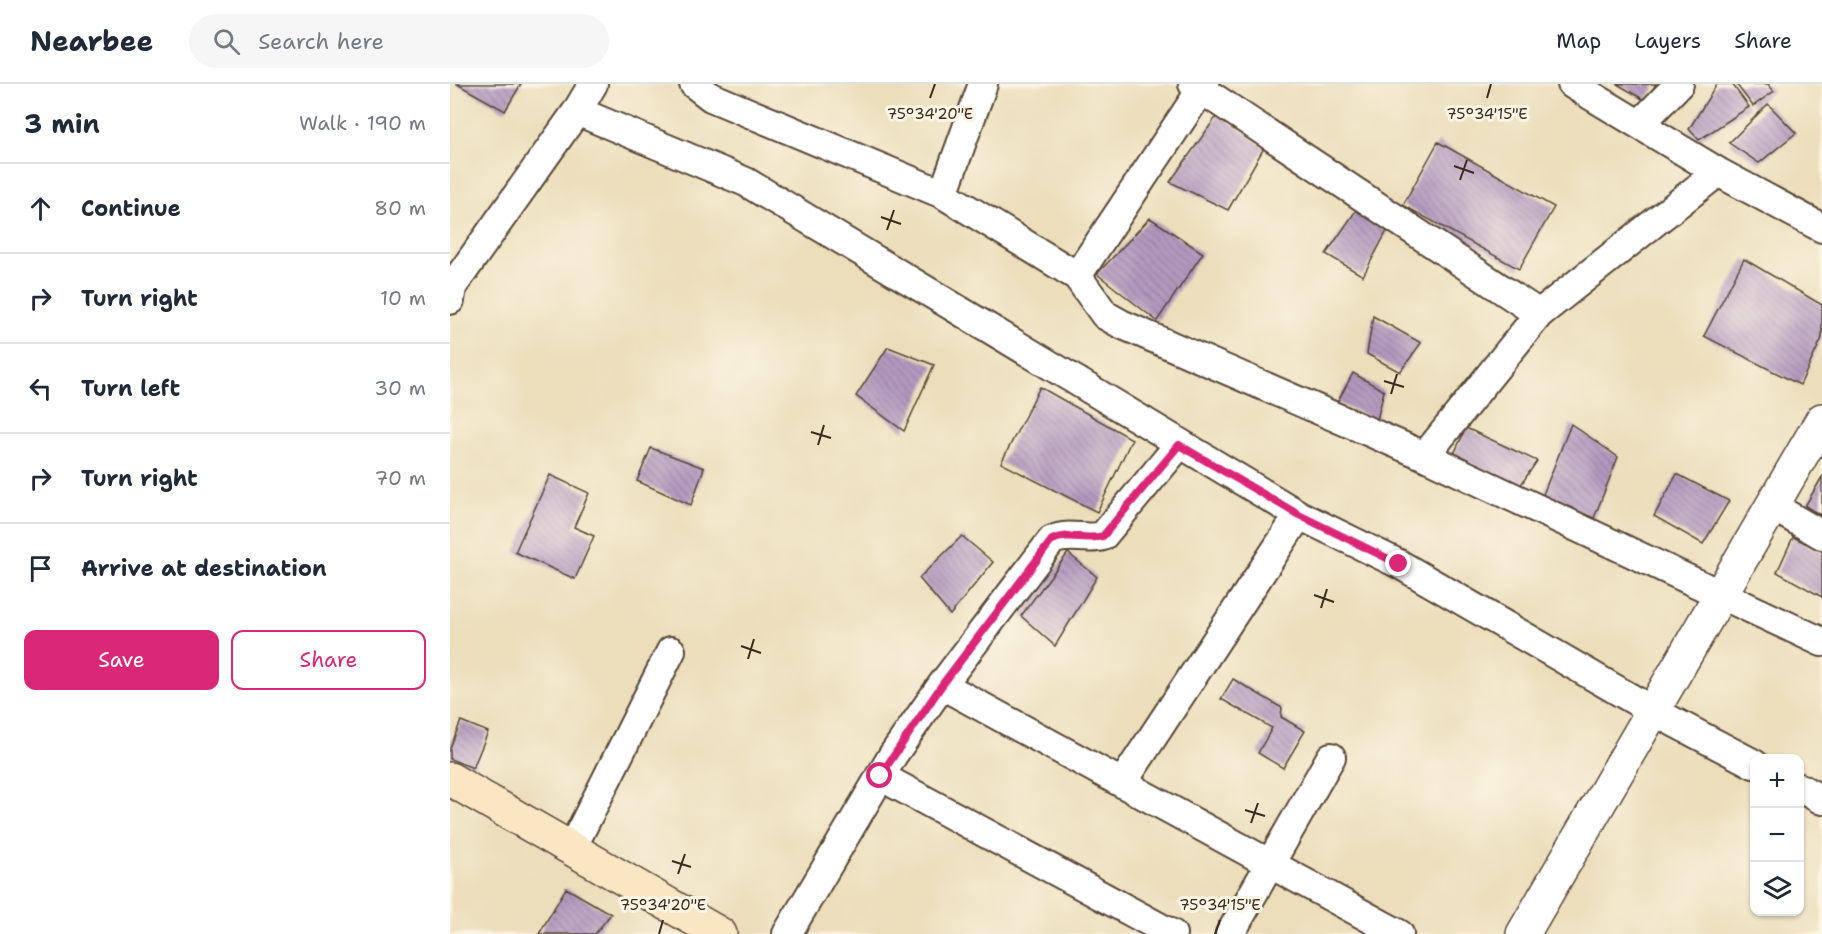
<!DOCTYPE html>
<html lang="en">
<head>
<meta charset="utf-8">
<style>
  body { margin:0; font-family:"Shantell Sans",sans-serif; background:#f6f6f7; color:#1f2937 }
  .controls { position:absolute; right:18px; bottom:18px; display:grid; overflow:hidden; border-radius:12px; box-shadow:0 2px 4px #0004 }
  .controls button { width:54px; height:54px; display:grid; place-items:center; padding:0; border:0; border-bottom:2px solid #e0e1e3; background:#fff; color:#1f2937; font:30px sans-serif }
  .stop { position:absolute; width:18px; height:18px; margin:-14px; border:4px solid #db2777; border-radius:50%; background:#fff }
  .stop.end { background:#db2777; border-color:#fff; box-shadow:0 2px 6px #0008 }
  .list { margin:0; padding:0; list-style:none }
  h2 { display:flex; justify-content:space-between; align-items:center; height:78px; margin:0; padding:0 24px; font-size:26px }
  h2 small { font-size:20px; font-weight:400; color:#747a83 }
  .list li { display:grid; grid-template-columns:39px 1fr auto; gap:18px; align-items:center; box-sizing:border-box; height:90px; padding:0 24px; border-top:2px solid #e0e1e3 }
  .list b { display:block; font-size:22px; white-space:nowrap }
  .list em { font-size:20px; font-style:normal; color:#747a83 }
  .actions { display:flex; gap:12px; padding:18px 24px }
  .actions a { flex:1; padding:14px 0; border:2px solid #db2777; border-radius:12px; text-align:center; font-size:21px; color:#db2777 }
  .actions .main { background:#db2777; color:#fff }
  .icon { flex:none; width:33px; height:33px; fill:none; stroke:currentColor; stroke-width:2; stroke-linecap:round; stroke-linejoin:round }
  .map { position:relative; flex:none; width:1372px; height:850px; overflow:hidden }
  header { display:flex; align-items:center; gap:36px; box-sizing:border-box; height:84px; padding:0 30px; background:#fff; border-bottom:2px solid #e0e1e3 }
  header strong { font-size:28px }
  nav { display:flex; gap:33px; margin-inline-start:auto; font-size:21px }
  .search { width:420px; height:54px; background:#f6f6f7; display:flex; align-items:center; gap:15px; box-sizing:border-box; padding:0 21px; border-radius:33px; color:#747a83; font-size:22px }
  main { display:flex }
  aside { flex:1; background:#fff }
  .map>svg:first-child { display:block }
  .building { fill:url(#building-back-hatch) }
  .lines { fill:none; stroke-linecap:round; stroke-linejoin:round }
  .minor-casing { stroke:#564536; stroke-width:32 }
  .tertiary-casing { stroke:#564536; stroke-width:36 }
  .secondary-casing { stroke:#564536; stroke-width:36 }
  .minor { stroke:#fff; stroke-width:28 }
  .tertiary { stroke:#fff; stroke-width:33 }
  .secondary { stroke:#fbe6c4; stroke-width:33 }
  .route { stroke:#db2777; stroke-width:8 }
  .ticks { fill:none; stroke:#3b2a1e; stroke-width:2 }
  .ticks-label { font-size:15px; text-anchor:middle; fill:#3b2a1e; stroke:#fcf5e5; stroke-width:6; stroke-linejoin:round; paint-order:stroke }
</style>
</head>
<body>
<header>
<strong>Nearbee</strong>
<div class="search"><svg class="icon" aria-label="search" viewBox="0 0 24 24"><circle cx="10" cy="10" r="6"/><path d="M15 15l6 6"/></svg>Search here</div>
<nav><a>Map</a><a>Layers</a><a>Share</a></nav>
</header>
<main>
<aside>
<h2>3 min<small>Walk · 190 m</small></h2>
<ul class="list">
<li><svg class="icon" aria-label="ahead" viewBox="0 0 24 24"><path d="M12 20V5M6 11l6-6 6 6"/></svg><div><b>Continue</b></div><em>80 m</em></li>
<li><svg class="icon" aria-label="right" viewBox="0 0 24 24"><path d="M7 20v-9h11M14 6l5 5-5 5"/></svg><div><b>Turn right</b></div><em>10 m</em></li>
<li><svg class="icon" aria-label="left" viewBox="0 0 24 24"><path d="M17 20v-9H6M10 6l-5 5 5 5"/></svg><div><b>Turn left</b></div><em>30 m</em></li>
<li><svg class="icon" aria-label="right" viewBox="0 0 24 24"><path d="M7 20v-9h11M14 6l5 5-5 5"/></svg><div><b>Turn right</b></div><em>70 m</em></li>
<li><svg class="icon" aria-label="arrive" viewBox="0 0 24 24"><path d="M6 21V4h12l-3 4 3 4H6"/></svg><div><b>Arrive at destination</b></div></li>
</ul>
<div class="actions"><a class="main">Save</a><a>Share</a></div>
</aside>
<div class="map">
<svg width="1372" height="850" viewBox="0 0 1372 850">
  <defs>
    <pattern id="building-back-hatch" width="6" height="6" patternUnits="userSpaceOnUse" patternTransform="scale(1.5)"><rect width="6" height="6" fill="#b399c0"/><path d="M-1 5l2 2M0 0l6 6M5-1l2 2" fill="none" stroke="#937d9b"/></pattern>
  </defs>
  <rect width="100%" height="100%" fill="#fcf5e5"/>
  <filter id="ink" filterUnits="userSpaceOnUse"><feTurbulence type="fractalNoise" baseFrequency=".0167" numOctaves="2"/><feDisplacementMap in="SourceGraphic" scale="12" xChannelSelector="R" yChannelSelector="G"/><feConvolveMatrix kernelMatrix="1 2 1 2 8 2 1 2 1" color-interpolation-filters="sRGB"/></filter>
  <filter id="wash" filterUnits="userSpaceOnUse"><feTurbulence type="fractalNoise" baseFrequency=".008" numOctaves="4" result="noise"/><feDisplacementMap in="SourceGraphic" scale="24" xChannelSelector="R" yChannelSelector="G"/><feGaussianBlur stdDeviation="1.35" result="paint"/><feColorMatrix in="noise" values="0 0 0 0 0 0 0 0 0 0 0 0 0 0 0 0 0 1.4 0 .05"/><feComposite in="paint" operator="in"/></filter>
  <g filter="url(#wash)">
    <rect width="100%" height="100%" fill="#ecdebb"/>
    <g id="blocks">
      <path class="building" d="M7 0H71L55 27Z
        M1167 0H1206L1196 17Z
        M1267 0H1282L1299 23 1249 56 1239 45Z
        M1286 0H1318L1324 7 1303 22Z
        M1318 20 1346 49 1309 79 1279 59Z
        M769 29 814 64 778 126 720 98Z
        M988 58 1104 123 1069 185 953 121Z
        M907 125 937 147 913 192 876 170Z
        M700 134 753 169 707 237 647 190Z
        M1294 175 1372 221V254L1350 301 1254 252Z
        M923 232 971 259 950 288 917 270Z
        M438 263 484 281 454 347 406 312Z
        M903 289 934 307 927 336 887 319Z
        M590 303 682 355 647 428 551 379Z
        M1121 340 1168 373 1144 434 1092 413Z
        M1016 344 1087 377 1070 402 1003 372Z
        M201 364 254 384 241 421 187 397Z
        M1227 390 1279 417 1253 460 1204 432Z
        M100 391 139 409 124 443 144 452 125 495 65 468Z
        M1372 393V432L1355 422Z
        M512 452 543 478 500 531 469 494Z
        M1343 453 1372 467V513L1327 488Z
        M618 469 647 493 605 562 571 532Z
        M783 595 832 624 831 633 855 647 833 684 808 669 822 644 771 615Z
        M11 637 38 648 23 684 0 675V664Z
        M116 804 161 830 145 850H89Z"/>
    </g>
  </g>
  <g filter="url(#ink)">
    <use href="#blocks" fill-opacity="0" stroke="#564536" stroke-width="1.5"/>
    <g class="lines">
      <defs>
        <path id="minor" d="M244 0 261 13 493 110 627 192 655 231 671 240 975 372 1372 558
          M743 0 1089 230
          M1122 0 1268 88 1372 144
          M127 27 296 98 849 431 949 480 1203 627 1304 680
          M1191 39 1229 0
          M493 110 533 0
          M627 192 755 0
          M0 216 2 203 127 27 143 0
          M975 372 1089 230 1268 88
          M1322 422 1372 451
          M492 601 949 850
          M430 692 722 850
          M673 698 849 431
          M1350 704 1372 716
          M122 764 221 567
          M337 850 443 671 492 601 602 456C620 448 635 457 653 452L729 361
          M780 850 881 673"/>
        <path id="tertiary" d="M1073 850 1372 336"/>
        <path id="secondary" d="M0 695 270 850"/>
      </defs>
      <use href="#minor" class="minor-casing"/>
      <use href="#tertiary" class="tertiary-casing"/>
      <use href="#secondary" class="secondary-casing"/>
      <use href="#minor" class="minor"/>
      <use href="#tertiary" class="tertiary"/>
      <use href="#secondary" class="secondary"/>
    </g>
  </g>
  <g class="lines" filter="url(#ink)">
    <path class="route" d="M430 692 492 601 602 456C620 448 635 457 653 452L729 361 849 431 949 480"/>
  </g>
  <path class="ticks" d="M480 14 485 0M1037 14 1041 0M1004 82 1024 89M1010 96 1017 76M431 133 451 140M437 146 444 126M934 297 954 303M941 310 947 290M361 348 381 354M368 361 374 341M864 511 884 518M871 524 877 505M291 562 311 569M298 575 304 555M795 726 815 732M801 739 808 719M222 777 241 783M228 790 235 770M209 850 213 836M765 850 770 836"/>
  <g class="ticks-label">
    <text x="480" y="35">75°34'20"E</text>
    <text x="1037" y="35">75°34'15"E</text>
    <text x="213" y="826">75°34'20"E</text>
    <text x="770" y="826">75°34'15"E</text>
  </g>
</svg>
<div class="controls">
<button>+</button>
<button>−</button>
<button><svg class="icon" aria-label="layers" viewBox="0 0 24 24"><path d="M12 4l9 5-9 5-9-5zM3 14l9 5 9-5"/></svg></button>
</div>
<div class="stop" style="left:430px;top:692px"></div>
<div class="stop end" style="left:949px;top:480px"></div>
</div>
</main>
</body>
</html>
